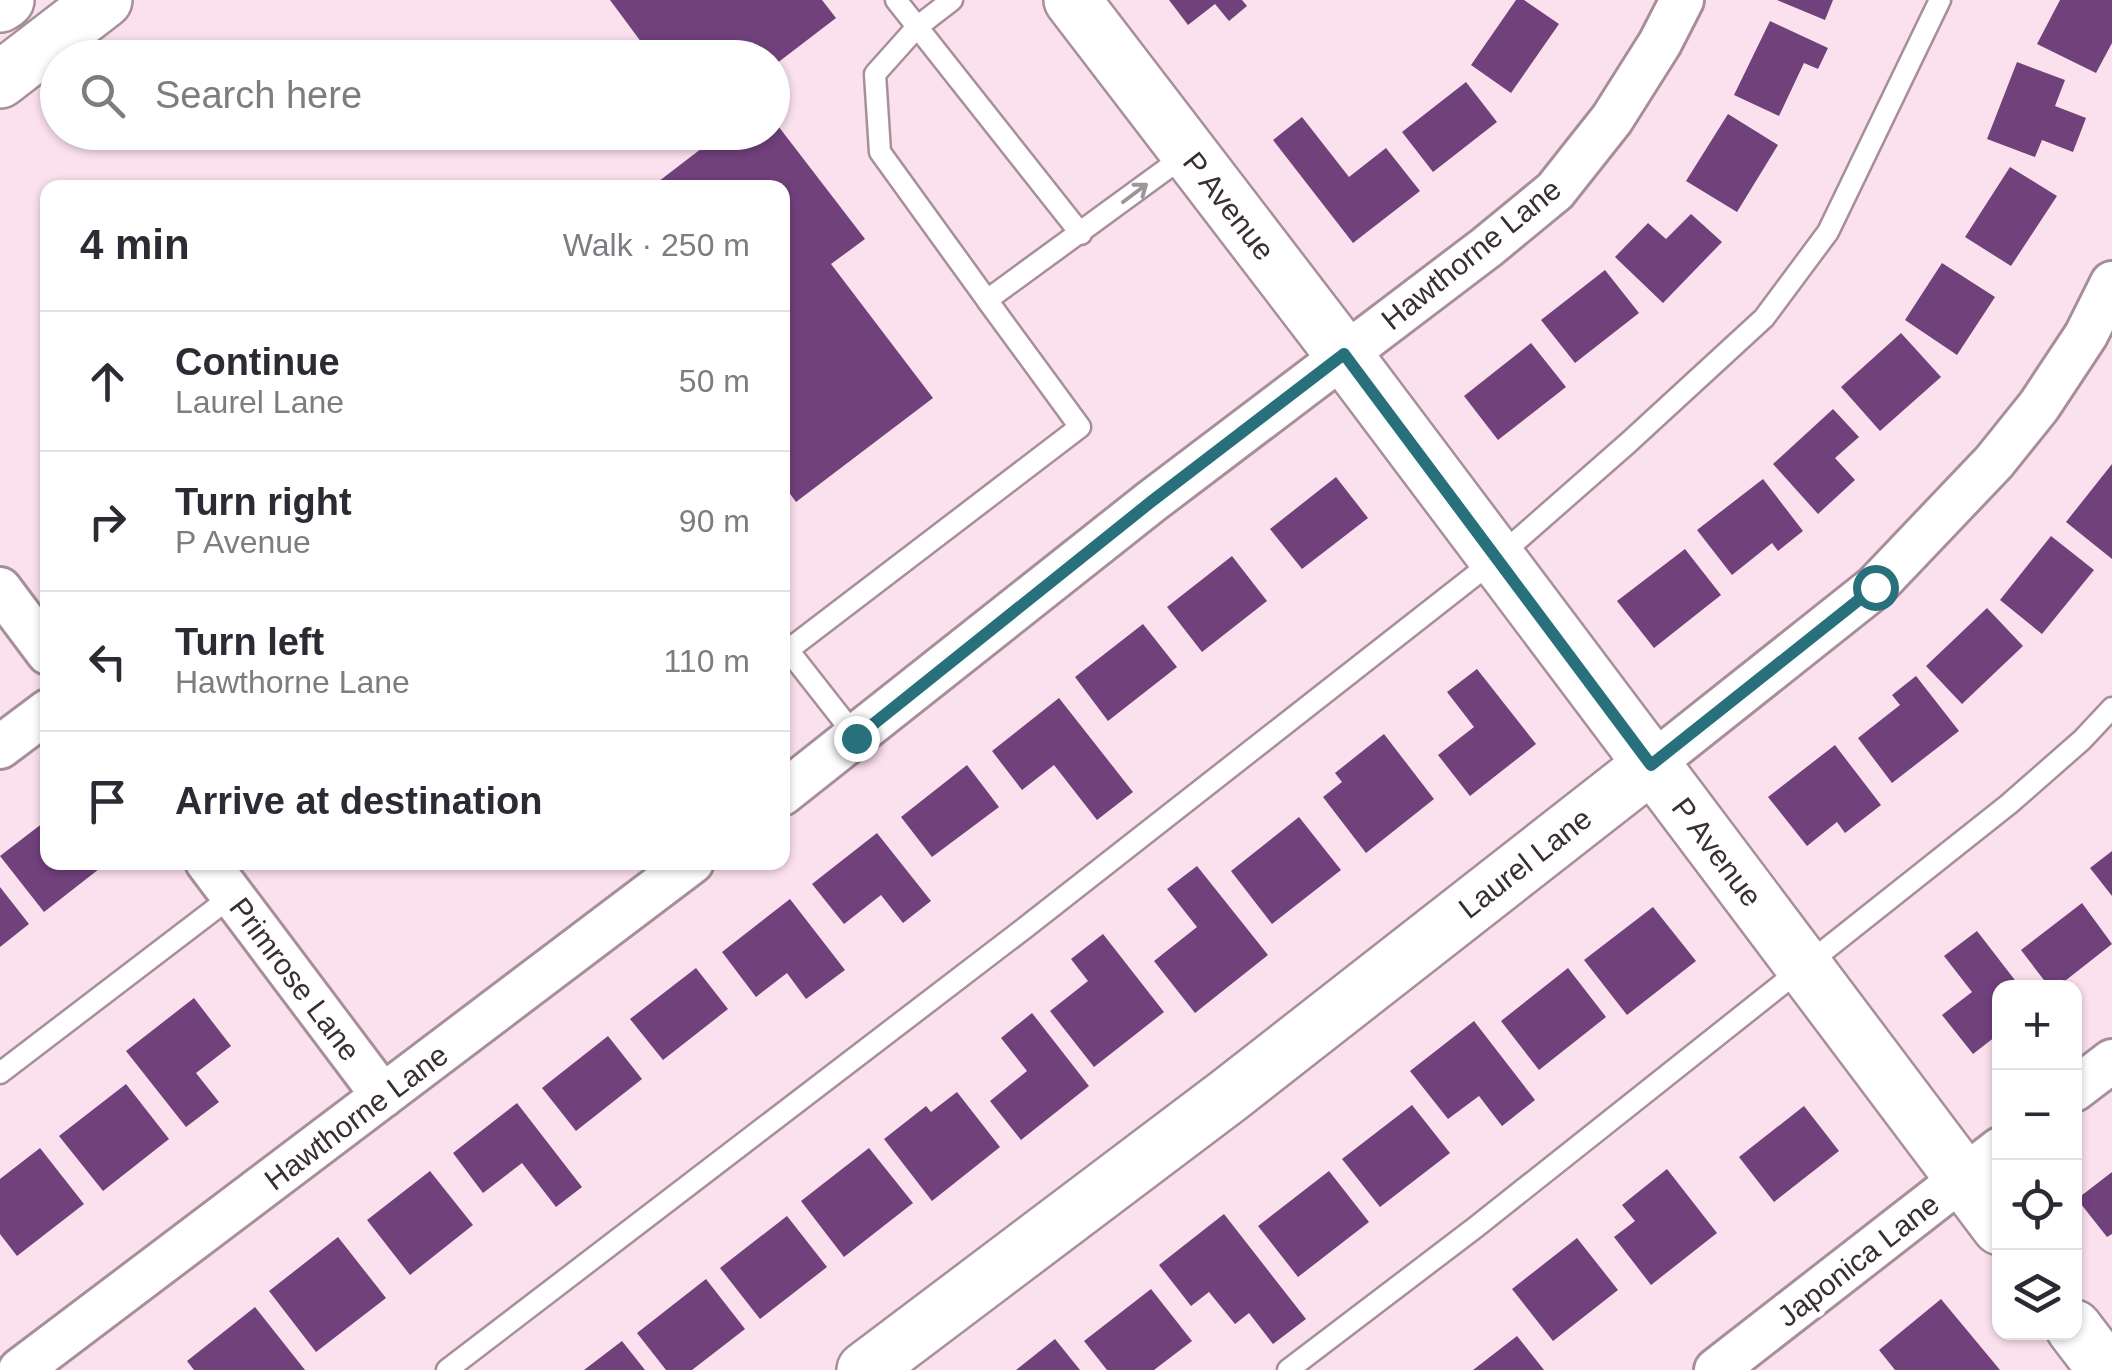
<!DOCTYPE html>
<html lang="en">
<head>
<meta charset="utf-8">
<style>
  body { margin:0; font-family:Arial,sans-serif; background:#f7f7f7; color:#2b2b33 }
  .controls { position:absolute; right:30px; bottom:30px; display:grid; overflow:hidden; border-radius:20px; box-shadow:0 2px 8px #0004 }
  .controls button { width:90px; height:90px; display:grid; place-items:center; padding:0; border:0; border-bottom:2px solid #e1e1e2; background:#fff; color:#2b2b33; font:50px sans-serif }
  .stop { position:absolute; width:30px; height:30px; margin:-22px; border:8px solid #29707d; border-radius:50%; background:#fff }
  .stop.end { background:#29707d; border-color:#fff; box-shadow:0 2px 10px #0008 }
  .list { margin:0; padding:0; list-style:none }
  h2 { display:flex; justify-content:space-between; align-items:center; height:130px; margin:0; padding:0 40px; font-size:42px }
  h2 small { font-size:32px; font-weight:400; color:#7c7c81 }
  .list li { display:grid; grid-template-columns:65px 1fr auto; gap:30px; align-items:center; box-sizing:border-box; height:140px; padding:0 40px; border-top:2px solid #e1e1e2 }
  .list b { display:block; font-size:38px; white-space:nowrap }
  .list p { margin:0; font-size:32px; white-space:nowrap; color:#7c7c81 }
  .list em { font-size:32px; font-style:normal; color:#7c7c81 }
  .icon { flex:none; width:55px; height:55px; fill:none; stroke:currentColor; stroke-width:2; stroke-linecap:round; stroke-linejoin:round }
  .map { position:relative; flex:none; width:2112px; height:1370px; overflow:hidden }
  .search { position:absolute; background:#fff; box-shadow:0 2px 8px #0004; left:40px; top:40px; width:750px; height:110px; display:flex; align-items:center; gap:25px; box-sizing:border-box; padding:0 35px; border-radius:55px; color:#7c7c81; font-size:38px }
  .panel { position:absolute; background:#fff; box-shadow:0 2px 8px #0004; left:40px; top:180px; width:750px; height:690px; border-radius:20px }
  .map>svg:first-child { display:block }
  .building { fill:#71417c }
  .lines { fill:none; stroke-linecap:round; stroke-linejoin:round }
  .lane-casing { stroke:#a78f9a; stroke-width:25 }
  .street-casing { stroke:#a78f9a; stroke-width:48 }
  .secondary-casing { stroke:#a78f9a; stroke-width:60 }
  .lane { stroke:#fff; stroke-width:20 }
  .street { stroke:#fff; stroke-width:42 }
  .secondary { stroke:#fff; stroke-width:55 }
  .oneway { stroke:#9c9699 }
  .route { stroke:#29707d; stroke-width:12 }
  .labels { text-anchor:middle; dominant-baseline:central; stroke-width:10; stroke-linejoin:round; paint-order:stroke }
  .street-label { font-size:30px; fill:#382e33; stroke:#fff }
</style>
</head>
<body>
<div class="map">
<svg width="2112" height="1370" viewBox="0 0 2112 1370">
  <rect width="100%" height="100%" fill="#fbe1ee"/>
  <path class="building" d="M610 0H822L836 18 772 67V58H653Z
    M1169 0H1242L1247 6 1229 21 1215 4 1188 25Z
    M1516 0H1524L1559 24 1511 93 1471 65Z
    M1777 0H1833L1825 20Z
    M2060 0H2112V43L2096 73 2037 44Z
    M1770 21 1828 48 1818 69 1804 63 1779 116 1734 95Z
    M2017 62 2065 80 2055 106 2086 118 2073 152 2042 140 2035 157 1987 139Z
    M1466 82 1497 122 1433 172 1402 132Z
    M1728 114 1778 145 1737 212 1686 181Z
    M1302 117 1349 177 1386 148 1420 191 1353 243 1273 140Z
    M772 118 865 239 831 264 933 398 796 502 782 483V188H650L723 132H772Z
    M2010 167 2057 196 2011 266 1965 237Z
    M1691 214 1722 242 1663 303 1615 257 1648 223 1666 239Z
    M1942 263 1995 297 1957 355 1905 320Z
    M1605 270 1639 313 1575 363 1541 320Z
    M1901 333 1941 377 1880 431 1841 387Z
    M1531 343 1566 387 1498 440 1464 396Z
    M1833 409 1859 437 1835 458 1855 480 1818 514 1773 464Z
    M2112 464V559L2066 522Z
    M1336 477 1368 518 1302 569 1270 529Z
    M1763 479 1803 531 1778 551 1772 543 1732 575 1697 530Z
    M2051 536 2094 570 2042 634 2000 600Z
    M1685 549 1721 595 1654 648 1617 601Z
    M1232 556 1267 601 1202 652 1167 607Z
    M1987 608 2023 646 1962 704 1926 666Z
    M1143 624 1177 667 1108 721 1075 677Z
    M1477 669 1536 744 1470 796 1438 755 1474 727 1447 692Z
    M1916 676 1959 731 1892 783 1858 738 1900 705 1892 695Z
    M1059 698 1133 792 1097 820 1054 765 1022 790 992 751Z
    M1384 734 1434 799 1366 853 1323 797 1342 782 1335 773Z
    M1835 745 1881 805 1845 833 1837 822 1807 846 1768 797Z
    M967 765 999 807 932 857 901 817Z
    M1299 817 1341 870 1272 924 1231 871Z
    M48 819V862H108L44 912 0 856Z
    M877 833 931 901 903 923 881 895 844 924 812 884Z
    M2112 851V896L2090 868Z
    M1197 866 1268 955 1195 1013 1154 961 1197 927 1167 889Z
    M0 887 29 924 0 947Z
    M790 899 845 970 806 999 787 973 756 997 722 952Z
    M2082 903 2112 944 2056 988H2050L2021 950Z
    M1653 907 1696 961 1627 1015 1584 960Z
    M1977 931 2021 988H2000V1033L1973 1054 1942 1015 1972 992 1944 956Z
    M1103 934 1164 1012 1094 1067 1050 1011 1088 981 1071 959Z
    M696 968 728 1009 663 1060 630 1019Z
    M1568 968 1606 1017 1539 1070 1501 1021Z
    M194 998 231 1046 196 1073 219 1102 186 1127 126 1051Z
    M1032 1013 1089 1086 1021 1140 990 1101 1027 1071 1001 1038Z
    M1474 1021 1535 1100 1502 1126 1479 1096 1448 1119 1410 1071Z
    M608 1036 642 1079 576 1131 542 1088Z
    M126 1084 169 1139 103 1191 59 1136Z
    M957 1092 1000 1147 932 1201 884 1139 926 1106 931 1112Z
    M517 1103 582 1187 556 1207 522 1163 483 1193 453 1153Z
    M1412 1105 1450 1153 1380 1207 1342 1159Z
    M1804 1106 1839 1151 1774 1202 1739 1157Z
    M40 1148 84 1204 17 1256 0 1234V1179Z
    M869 1148 913 1203 844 1257 801 1201Z
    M1667 1169 1717 1233 1651 1285 1614 1237 1635 1221 1622 1205Z
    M430 1171 473 1225 410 1275 367 1220Z
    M1329 1171 1369 1222 1298 1277 1258 1226Z
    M2112 1172V1234L2107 1237 2077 1199Z
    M1224 1214 1306 1319 1273 1344 1249 1313 1235 1324 1209 1292 1191 1306 1159 1265Z
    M787 1216 827 1267 760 1319 720 1268Z
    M338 1237 386 1298 316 1352 269 1291Z
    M1577 1238 1618 1290 1553 1341 1512 1289Z
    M706 1279 745 1329 692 1370H666L637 1333Z
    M1151 1289 1192 1341 1154 1370H1107L1084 1341Z
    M1941 1299 2000 1370H1895L1879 1350Z
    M255 1307 305 1370H194L187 1361Z
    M1517 1336 1544 1370H1473Z
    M1055 1339 1080 1370H1016Z
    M622 1341 645 1370H584Z"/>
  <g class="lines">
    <defs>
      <path id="lane" d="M896 0 1081 234
        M952 0 917 27 875 74 880 152 987 300
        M857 738 788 650 1080 427 987 300 1187 154
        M0 1073 232 896
        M447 1370 1026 927 1497 558 1628 443 1764 318 1828 232 1940 0
        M1288 1370 1476 1227 2009 804 2082 740 2112 708"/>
      <path id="street" d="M0 589 48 653
        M0 747 48 711
        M1651 765 1875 587 1994 462 2039 406 2086 335 2112 283
        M782 794 1152 501 1487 247 1555 191 1612 119 1660 43 1682 0
        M207 862 383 1096
        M2074 1090 2112 1061
        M20 1370 692 862
        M1716 1370 2000 1149"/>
      <path id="secondary" d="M1072 0 1344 355 2000 1227
        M0 4 6 0
        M0 80 104 0
        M2074 1328 2106 1370
        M865 1370 1228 1096 1651 765"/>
    </defs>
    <use href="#lane" class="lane-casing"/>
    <use href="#street" class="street-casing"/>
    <use href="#secondary" class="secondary-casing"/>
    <use href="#lane" class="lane"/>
    <use href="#street" class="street"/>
    <use href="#secondary" class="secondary"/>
  </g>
  <defs><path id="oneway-shaft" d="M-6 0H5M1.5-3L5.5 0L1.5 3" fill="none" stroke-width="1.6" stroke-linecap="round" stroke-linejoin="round" transform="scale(2.5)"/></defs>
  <use class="oneway" href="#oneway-shaft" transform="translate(1135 193) rotate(-37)"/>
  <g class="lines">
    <path class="route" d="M856 738 1152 501 1344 354 1651 765 1875 587"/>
  </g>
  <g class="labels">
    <g class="street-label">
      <text transform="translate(1229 206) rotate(52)">P Avenue</text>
      <text transform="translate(1471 254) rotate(-39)">Hawthorne Lane</text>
      <text transform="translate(1717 852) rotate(53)">P Avenue</text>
      <text transform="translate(1525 863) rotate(-38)">Laurel Lane</text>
      <text transform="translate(295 979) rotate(53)">Primrose Lane</text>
      <text transform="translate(356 1117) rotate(-37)">Hawthorne Lane</text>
      <text transform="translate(1858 1260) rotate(-38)">Japonica Lane</text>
    </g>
  </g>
</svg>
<div class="controls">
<button>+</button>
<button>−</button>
<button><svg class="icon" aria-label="locate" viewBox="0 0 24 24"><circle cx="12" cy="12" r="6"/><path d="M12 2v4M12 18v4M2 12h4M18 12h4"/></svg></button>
<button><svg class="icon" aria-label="layers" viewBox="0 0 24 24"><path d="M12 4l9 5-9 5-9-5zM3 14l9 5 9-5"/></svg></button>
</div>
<div class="stop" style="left:1875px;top:587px"></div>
<div class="stop end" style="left:856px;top:738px"></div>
<div class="search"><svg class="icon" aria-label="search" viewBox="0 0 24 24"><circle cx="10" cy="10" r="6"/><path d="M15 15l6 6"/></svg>Search here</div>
<section class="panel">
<h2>4 min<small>Walk · 250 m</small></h2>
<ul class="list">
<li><svg class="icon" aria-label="ahead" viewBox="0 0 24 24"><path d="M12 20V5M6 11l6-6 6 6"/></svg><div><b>Continue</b><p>Laurel Lane</p></div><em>50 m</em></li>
<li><svg class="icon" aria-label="right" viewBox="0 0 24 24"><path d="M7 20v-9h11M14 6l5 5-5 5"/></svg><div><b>Turn right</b><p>P Avenue</p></div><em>90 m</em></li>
<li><svg class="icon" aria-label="left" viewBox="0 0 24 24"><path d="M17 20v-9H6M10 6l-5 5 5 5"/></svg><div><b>Turn left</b><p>Hawthorne Lane</p></div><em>110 m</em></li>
<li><svg class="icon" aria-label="arrive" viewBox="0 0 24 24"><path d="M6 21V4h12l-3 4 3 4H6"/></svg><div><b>Arrive at destination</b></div></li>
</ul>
</section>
</div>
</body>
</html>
